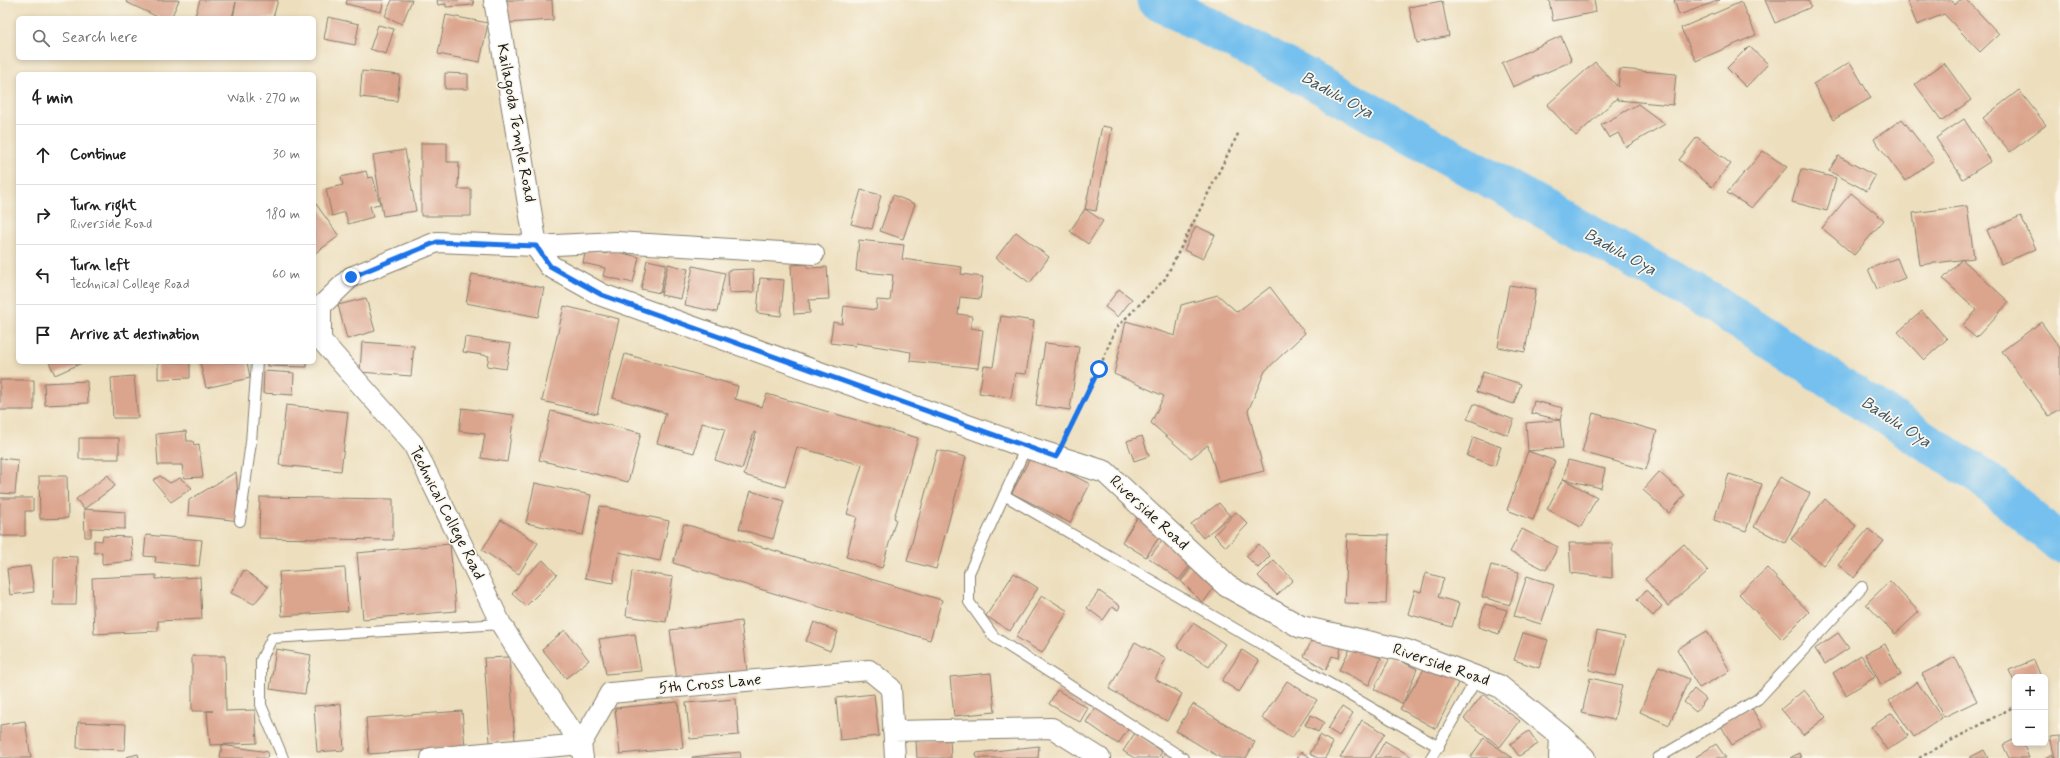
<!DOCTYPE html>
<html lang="en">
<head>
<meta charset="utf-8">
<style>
  body { margin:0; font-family:Mynerve,sans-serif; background:#f6f6f6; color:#222 }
  .controls { position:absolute; right:12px; bottom:12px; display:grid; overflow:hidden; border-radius:6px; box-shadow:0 2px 6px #0003 }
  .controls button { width:36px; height:36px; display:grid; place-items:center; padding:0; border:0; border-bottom:1px solid #e0e0e0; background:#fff; color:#222; font:20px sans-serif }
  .stop { position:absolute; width:12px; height:12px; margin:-9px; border:3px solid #1a73e8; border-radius:50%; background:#fff }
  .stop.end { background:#1a73e8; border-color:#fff; box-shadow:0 1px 4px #0008 }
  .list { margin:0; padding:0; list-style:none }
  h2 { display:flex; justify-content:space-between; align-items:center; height:52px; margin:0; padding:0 16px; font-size:17px }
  h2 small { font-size:13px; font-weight:400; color:#767676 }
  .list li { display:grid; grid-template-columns:26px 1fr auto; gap:12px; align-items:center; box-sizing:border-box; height:60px; padding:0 16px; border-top:1px solid #e0e0e0 }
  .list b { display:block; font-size:15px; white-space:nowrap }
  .list p { margin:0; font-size:13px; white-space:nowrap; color:#767676 }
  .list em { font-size:13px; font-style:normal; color:#767676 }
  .icon { flex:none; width:22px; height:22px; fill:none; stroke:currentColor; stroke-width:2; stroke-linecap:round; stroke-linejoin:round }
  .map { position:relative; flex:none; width:2060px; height:758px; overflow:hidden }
  .search { position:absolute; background:#fff; box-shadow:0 2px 6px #0003; left:16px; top:16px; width:300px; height:44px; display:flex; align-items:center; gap:10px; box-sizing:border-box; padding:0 14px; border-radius:6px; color:#767676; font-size:15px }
  .panel { position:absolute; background:#fff; box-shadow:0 2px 6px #0003; left:16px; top:72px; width:300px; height:292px; border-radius:6px }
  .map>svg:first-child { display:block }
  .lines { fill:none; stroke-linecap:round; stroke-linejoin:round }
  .river { stroke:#75c0ee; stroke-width:39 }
  .building { fill:#dba48d }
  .service-casing { stroke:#847e6d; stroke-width:12 }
  .minor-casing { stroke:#847e6d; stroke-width:22 }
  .tertiary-casing { stroke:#847e6d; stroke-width:24 }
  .path { stroke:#847e6d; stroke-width:2.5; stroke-dasharray:3 3; stroke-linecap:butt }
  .service { stroke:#fff; stroke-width:10 }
  .minor { stroke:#fff; stroke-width:20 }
  .tertiary { stroke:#fff; stroke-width:22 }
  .route { stroke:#1a73e8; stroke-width:5 }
  .labels { text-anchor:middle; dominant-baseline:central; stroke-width:3.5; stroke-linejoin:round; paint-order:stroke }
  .street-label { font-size:16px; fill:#1c1c1c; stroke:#fbf7ec }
  .water-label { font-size:17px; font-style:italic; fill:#3b5566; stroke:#fbf7ec }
</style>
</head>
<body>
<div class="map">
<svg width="2060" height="758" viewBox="0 0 2060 758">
  <rect width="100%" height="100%" fill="#fbf7ec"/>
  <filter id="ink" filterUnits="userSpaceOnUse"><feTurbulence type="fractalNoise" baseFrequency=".025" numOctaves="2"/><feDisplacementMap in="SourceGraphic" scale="8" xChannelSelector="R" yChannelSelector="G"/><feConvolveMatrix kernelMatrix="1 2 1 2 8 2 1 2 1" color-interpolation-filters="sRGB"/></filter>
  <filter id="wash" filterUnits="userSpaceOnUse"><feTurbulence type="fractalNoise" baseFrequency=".012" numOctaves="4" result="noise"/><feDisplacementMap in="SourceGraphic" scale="16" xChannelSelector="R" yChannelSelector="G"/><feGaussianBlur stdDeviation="0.9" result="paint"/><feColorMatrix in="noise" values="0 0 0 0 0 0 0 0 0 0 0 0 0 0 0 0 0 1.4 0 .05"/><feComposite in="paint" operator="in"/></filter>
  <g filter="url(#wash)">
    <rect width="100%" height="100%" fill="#eddfbe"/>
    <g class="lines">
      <path class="river" d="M1156 0 1323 86 1714 304 1983 478 2060 543"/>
    </g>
    <g id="blocks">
      <path class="building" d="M127 0H179L171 18H160L126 2Z
        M200 0H278L273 18H233L236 2 232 18H201L195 16Z
        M347 0H384L381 12 346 4Z
        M392 0H412L402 24 385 16Z
        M437 0H473L474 5 446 7V4L438 5Z
        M504 0H552L553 20 506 23Z
        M1549 0H1594L1596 12 1553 21Z
        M1674 0H1720L1679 15Z
        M1765 0H1808L1811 7 1775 23Z
        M1907 0H1952L1954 5 1960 0H1967L1999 34 1980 52 1944 14 1917 25Z
        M1442 1 1449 36 1417 43 1409 7Z
        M1741 2 1756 35 1696 61 1681 28Z
        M446 15 488 23 480 62 438 54Z
        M328 17 359 24 355 45 324 39Z
        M378 25 394 29 386 54 370 49Z
        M1561 36 1572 61 1513 87 1502 63Z
        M1749 46 1768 64 1746 87 1727 68Z
        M1595 62 1618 87 1620 69 1676 74 1673 105 1617 100V98L1576 136 1547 105Z
        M1850 62 1871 98 1833 120 1813 84Z
        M1944 63 1971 100 1942 121 1915 84Z
        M362 71 400 75 397 101 360 97Z
        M445 73 468 74V89H445Z
        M2019 90 2046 125 2010 152 1983 118Z
        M1638 104 1665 124 1626 147 1618 133 1609 138 1601 125Z
        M1902 119 1934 160 1905 181 1874 139Z
        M1964 119 1991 161 1963 179 1936 138Z
        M1102 126 1112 128 1096 211 1085 209Z
        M1697 137 1731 164 1712 187 1679 160Z
        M421 143H447V162H459L458 189H471V216H421Z
        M405 150 416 211 383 216 373 155Z
        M1763 151 1787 167 1752 208 1727 193Z
        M1838 156 1875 176 1867 191 1829 171Z
        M1801 169 1836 178 1827 211 1792 202Z
        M366 171 368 178 373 177 380 204 370 206 373 217 348 224 345 212 332 216 326 189 343 185 341 177Z
        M861 190 881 195 872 229 851 224Z
        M1851 193 1884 220 1854 255 1822 228Z
        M893 195 915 204 903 239 880 231Z
        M316 204 339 236 314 254V206Z
        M1967 206 1974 258 1920 265 1913 213Z
        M1085 209 1103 221 1088 244 1070 231Z
        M2021 216 2036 249 2001 264 1987 230Z
        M1196 226 1215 235 1203 259 1184 250Z
        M1016 232 1049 257 1030 283 996 258Z
        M859 240 904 245 902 259 962 267 961 274 983 277 980 299 960 297 958 314 972 316 971 328 983 330 978 368 910 361 911 352 856 343 855 346 830 343 833 322 842 324 844 306 876 310 877 300 890 301 893 275 856 271Z
        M586 249 607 254 609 250 639 257 633 283 603 276 605 268 583 263Z
        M1897 258 1905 278 1877 289 1868 269Z
        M1962 259 2009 302 1976 338 1962 326 1977 310 1943 279Z
        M647 260 666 264 660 293 641 289Z
        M668 264 688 269 681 299 661 295Z
        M807 264 808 268 827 267 829 299 809 300 810 313 794 314 791 265Z
        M693 266 725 273 717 312 685 305Z
        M753 269 754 292 729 293 728 270Z
        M472 274 544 288 538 317 466 303Z
        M760 278 784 280 781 316 757 313Z
        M1509 285 1536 289 1525 352 1498 347Z
        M1270 287 1305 333 1265 371 1248 411 1264 471 1219 482 1208 445 1191 458 1151 423 1164 396 1114 374 1126 321 1175 336 1181 305 1218 295 1237 312Z
        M1119 289 1132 299 1118 317 1105 307Z
        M366 298 375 331 347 339 338 305Z
        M564 306 619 319 597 414 542 401Z
        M1922 311 1947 339 1924 360 1898 332Z
        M1001 316 1034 321 1026 374 1015 373 1011 398 979 393 984 366 993 367Z
        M2041 322 2060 348V408L2049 416 2002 351Z
        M465 337 511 344 506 369 487 366 489 356 463 352Z
        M362 342 414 346 411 376 360 372Z
        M1045 343 1079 347 1070 410 1036 405Z
        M625 354 738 386 735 399 762 407 767 394 918 438 894 518 896 519 882 568 846 557 857 517 847 514 862 465 797 447 785 487 744 475 756 433 754 432 742 469 715 460 725 429 702 423 694 453 657 443 666 413 613 398Z
        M49 362H84L55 375Z
        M158 362H190V378L158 379Z
        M200 362H247L250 378 206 388Z
        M268 362H307V367L268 366Z
        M264 371 294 373 293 395 263 393Z
        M1483 372 1521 384 1514 404 1476 392Z
        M134 376 138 418H113L111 378Z
        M0 380H34V410H0Z
        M87 381 88 403 45 405 44 383Z
        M1534 401 1563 408 1560 420 1531 413Z
        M1474 404 1514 420 1508 435 1467 419Z
        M286 405 348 412 341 471 279 465Z
        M462 408 514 415 507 462 481 458 485 434 459 431Z
        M551 411 641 433 628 482 539 460Z
        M1593 413 1657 431 1646 470 1582 452Z
        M1560 420 1563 448 1528 451 1526 423Z
        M186 431 187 441H193L194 445 199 444 203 477 184 478 182 465H158L156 434Z
        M1142 436 1149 456 1134 461 1127 441Z
        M1473 437 1501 447 1495 466 1467 456Z
        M79 438H119V459H79Z
        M937 450 966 457 936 569 907 561Z
        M1528 451 1555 461 1533 520 1507 510Z
        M1032 454 1090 484 1070 523 1012 493Z
        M0 458 18 460 15 494 0 493Z
        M1568 460 1605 469 1601 488 1563 479Z
        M236 472 240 521 188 515 189 500Z
        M1659 472 1685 495 1669 513 1643 490Z
        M1729 474 1762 484 1746 531 1714 520Z
        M108 475 115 486 84 509 76 499Z
        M39 476H67L68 518 40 519Z
        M160 476 170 483 180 478 192 488 171 502 153 480Z
        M1780 477 1810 493 1785 543 1754 527Z
        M1563 479 1597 497 1581 527 1547 509Z
        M535 483 591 495 583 535 526 523Z
        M751 491 784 501 773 539 739 529Z
        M260 497 393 499V540L259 538Z
        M0 498H33V511H25V536H0Z
        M1825 499 1856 526 1823 565 1791 539Z
        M1219 503 1230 516 1203 538 1191 524Z
        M600 506 669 521 660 561 619 552 613 583 585 578Z
        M84 509 125 512V529L91 528V537H85Z
        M1236 512 1248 524 1226 547 1214 535Z
        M1139 515 1163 531 1146 557 1122 542Z
        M501 520 538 543 519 574 482 550Z
        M684 524 942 600 930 640 673 563Z
        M1522 529 1558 547 1546 570 1510 552Z
        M1868 529 1884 541 1854 578 1838 565Z
        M1347 534 1389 535 1386 604 1344 603Z
        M146 535 202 540 199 566 155 562 156 557 144 556Z
        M103 536 131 537 133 561 102 564V552L94 553V540L102 541Z
        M1164 538 1194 560 1179 580 1149 558Z
        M1569 543H1612V578L1571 573Z
        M450 544 456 611 363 619 357 553Z
        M1259 544 1270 556 1258 568 1246 556Z
        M1684 544 1708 571 1668 606 1645 579Z
        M54 556 78 557 76 605H53Z
        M543 560 557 575 526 606 512 594 526 576Z
        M1274 560 1293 580 1277 595 1258 576Z
        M1194 563 1218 582 1203 603 1181 581Z
        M1491 565 1519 572 1510 605 1482 597Z
        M30 566 34 592 10 595 7 569Z
        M345 568 348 611 282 616 279 572Z
        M1767 568 1809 612 1782 639 1739 594Z
        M244 570 268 587 254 604 231 593Z
        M632 571 673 577 666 622 626 616Z
        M1014 573 1038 588 1010 631 986 616Z
        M1426 573 1444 578 1438 597 1459 603 1452 627 1408 614 1415 590 1421 592Z
        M156 575V579L200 577 202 619 158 621V631L94 634 92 578Z
        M1527 576 1554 585 1541 624 1514 616Z
        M1890 581 1919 612 1895 634 1866 604Z
        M1646 590 1662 606 1653 616 1637 600Z
        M1099 591 1120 606 1118 610 1112 607 1103 620 1087 608Z
        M1042 595 1068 611 1042 653 1016 637Z
        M1485 604 1507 610 1499 634 1478 627Z
        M741 621 747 671 677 680 670 630Z
        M814 622 838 632 830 651 806 641Z
        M1193 623 1225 644 1209 667 1177 646Z
        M565 630 589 660 566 678 542 649Z
        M1597 631 1625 637 1616 676 1589 670Z
        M1707 631 1730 671 1699 688 1677 649Z
        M1523 633 1548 640 1539 668 1514 660Z
        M1838 633 1849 648 1825 664 1815 649Z
        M635 634 641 671 606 674 599 639Z
        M1313 638 1341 646 1339 658 1332 656 1326 670 1304 656Z
        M1135 642 1166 659 1155 679 1182 694 1167 721 1109 689Z
        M1885 644 1901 675 1881 685 1865 654Z
        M1351 647 1381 658 1369 685 1339 670Z
        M276 649 311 655 305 694 270 689Z
        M1242 650 1259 661 1239 692 1222 681Z
        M1861 655 1875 677 1846 695 1833 673Z
        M192 656H225L226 711 255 710 257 743 210 745 207 711H213H192Z
        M1391 656 1417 669 1403 704 1427 664 1460 679 1436 729 1400 709 1403 704 1374 689Z
        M509 657 515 740 490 742 484 658Z
        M1955 657 1977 701 1944 717 1922 674Z
        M2034 660 2041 677H2015V684L2009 670Z
        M1659 666 1689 679 1669 725 1640 712Z
        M991 673 995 712 954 716 950 677Z
        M1590 678 1622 685 1614 720 1582 713Z
        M1287 681 1317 700 1292 738 1262 718Z
        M1917 682 1942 718 1914 737 1889 701Z
        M1694 689 1706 699 1696 712 1684 702Z
        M1057 690 1088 708 1080 722 1049 704Z
        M1804 690 1826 717 1803 735 1781 709Z
        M874 694 879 736 840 740 836 698Z
        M1483 694 1520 721 1500 747 1464 719Z
        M736 699 739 735 690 739 686 703Z
        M678 702 683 748 620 754 615 708Z
        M341 704 344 750 317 752 314 706Z
        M1193 704 1255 742 1246 758H1221L1176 731Z
        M1097 706 1129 728 1118 744 1086 722Z
        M1342 707 1353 714 1339 736 1328 729Z
        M1751 707 1763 727 1732 745 1720 724Z
        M462 711 465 747 369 754 366 718Z
        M1892 713 1908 736 1887 750 1871 727Z
        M1311 715 1324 722 1318 732 1305 725Z
        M1362 720 1385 733 1370 758H1340Z
        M25 721 31 758H0V725Z
        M78 722 126 724 125 750 77 748Z
        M1529 731 1538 744 1519 756 1510 744Z
        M1135 733 1162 752 1158 758H1134L1123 751Z
        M1320 735 1333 743 1325 758H1318L1310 754Z
        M2060 736V758H2055L2050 737Z
        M950 738 951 758H917L916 741Z
        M1484 738 1513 758H1470Z
        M2015 739V743H2023L2029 758H2009L2003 745Z
        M1385 741 1414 758H1375Z
        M1716 744 1726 758H1694Z
        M222 745 268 752 267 758H220Z
        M1039 746 1038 758H977L976 753Z
        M1984 750 1988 758H1969Z
        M740 752 741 758H692V757Z
        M1165 752 1174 758H1162Z
        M1301 752 1311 758H1297Z
        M1799 753 1801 758H1790Z
        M138 754 139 758H126V757Z
        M2052 754 2054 758H2045Z"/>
    </g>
  </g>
  <g filter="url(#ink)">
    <use href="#blocks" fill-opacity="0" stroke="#847e6d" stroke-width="1"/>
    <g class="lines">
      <defs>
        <path id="service" d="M1026 447 969 573V602L994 637 1183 758
          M1004 495 1439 747
          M240 521 251 442 257 362
          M283 758 261 705V660L272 638 501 624
          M1431 758 1477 678
          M1658 758 1758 699 1862 587"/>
        <path id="minor" d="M814 254 616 242 536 246 437 242 351 277 321 306V340L413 444 501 624 524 661 581 744 610 693 869 670 891 688 895 758
          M893 731 1052 728 1100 758
          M431 758 581 744 583 758
          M1559 758 1560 735"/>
        <path id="tertiary" d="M495 0 536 246 550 266 602 295 1026 447 1105 472 1227 586 1301 627 1407 651 1499 686 1560 735 1584 758"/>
      </defs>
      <use href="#service" class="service-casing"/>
      <use href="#minor" class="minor-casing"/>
      <use href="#tertiary" class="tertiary-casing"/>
      <path class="path" d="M1066 436 1099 369 1116 328 1165 279 1239 132
        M1919 758 2015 706"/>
      <use href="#service" class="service"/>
      <use href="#minor" class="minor"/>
      <use href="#tertiary" class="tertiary"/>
    </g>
  </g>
  <g class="lines" filter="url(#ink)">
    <path class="route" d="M351 277 437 242 536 246 550 266 602 295 1056 457 1099 369"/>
  </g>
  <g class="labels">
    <g class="street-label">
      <text transform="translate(516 123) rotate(80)">Kailagoda Temple Road</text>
      <text transform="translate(447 513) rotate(63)">Technical College Road</text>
      <text transform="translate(1149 513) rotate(43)">Riverside Road</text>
      <text transform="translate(1441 665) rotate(19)">Riverside Road</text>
      <text transform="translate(710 684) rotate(-5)">5th Cross Lane</text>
    </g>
    <g class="water-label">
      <text transform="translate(1337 95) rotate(29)">Badulu Oya</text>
      <text transform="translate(1620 252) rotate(29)">Badulu Oya</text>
      <text transform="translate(1896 422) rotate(33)">Badulu Oya</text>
    </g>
  </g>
</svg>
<div class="controls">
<button>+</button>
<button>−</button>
</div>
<div class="stop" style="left:1099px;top:369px"></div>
<div class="stop end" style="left:351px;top:277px"></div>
<div class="search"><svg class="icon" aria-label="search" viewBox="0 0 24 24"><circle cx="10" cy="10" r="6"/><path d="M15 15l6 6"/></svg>Search here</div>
<section class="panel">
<h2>4 min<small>Walk · 270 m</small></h2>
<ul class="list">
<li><svg class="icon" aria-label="ahead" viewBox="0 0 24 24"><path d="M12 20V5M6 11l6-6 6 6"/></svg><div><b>Continue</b></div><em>30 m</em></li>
<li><svg class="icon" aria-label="right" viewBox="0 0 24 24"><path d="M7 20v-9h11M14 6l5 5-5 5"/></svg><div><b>Turn right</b><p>Riverside Road</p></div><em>180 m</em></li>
<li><svg class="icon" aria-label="left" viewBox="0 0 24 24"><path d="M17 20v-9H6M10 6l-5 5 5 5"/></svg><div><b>Turn left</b><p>Technical College Road</p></div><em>60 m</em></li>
<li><svg class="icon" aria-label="arrive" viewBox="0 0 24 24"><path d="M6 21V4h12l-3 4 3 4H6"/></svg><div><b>Arrive at destination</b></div></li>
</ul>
</section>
</div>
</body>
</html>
